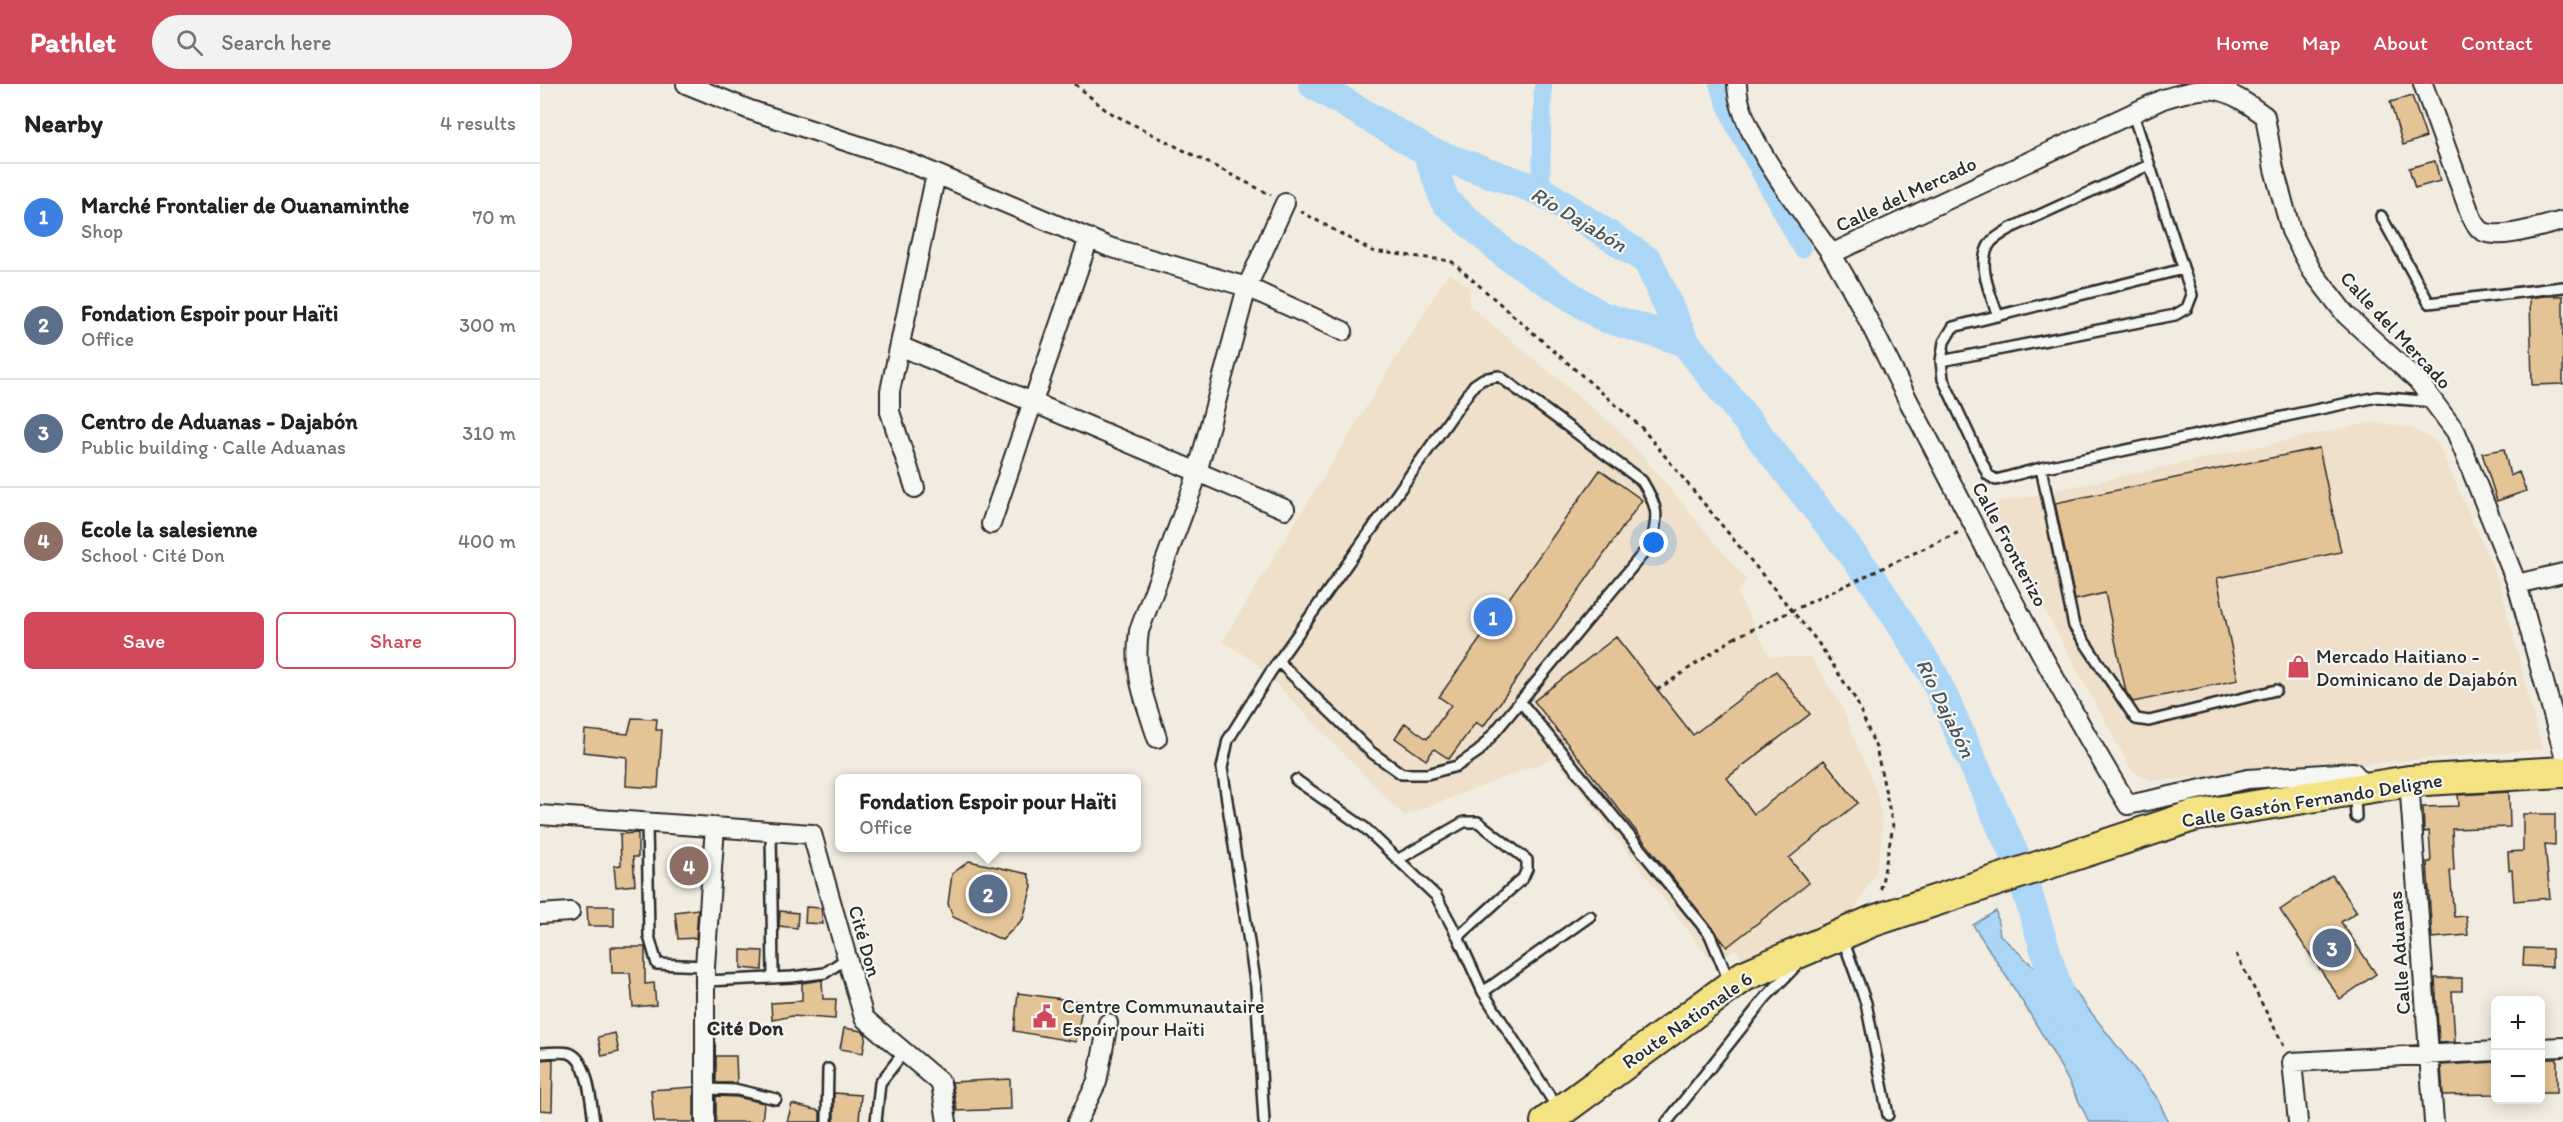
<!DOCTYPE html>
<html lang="en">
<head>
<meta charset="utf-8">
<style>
  body { margin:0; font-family:Itim,sans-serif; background:#f2f2f2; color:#202124 }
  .controls { position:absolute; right:18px; bottom:18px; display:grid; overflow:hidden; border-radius:9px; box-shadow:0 3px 15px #0003 }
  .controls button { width:54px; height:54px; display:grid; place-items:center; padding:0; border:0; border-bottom:2px solid #e0e0e0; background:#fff; color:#202124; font:30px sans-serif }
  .you { position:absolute; left:1114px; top:459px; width:21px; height:21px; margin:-15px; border:4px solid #fff; border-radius:50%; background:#1a73e8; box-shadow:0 0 0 9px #1a73e833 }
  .badge { display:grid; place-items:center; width:39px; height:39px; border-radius:50%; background:#d1495b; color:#fff; font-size:20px; font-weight:700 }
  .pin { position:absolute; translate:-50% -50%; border:3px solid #fff; box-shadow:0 2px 6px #0006 }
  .popup { position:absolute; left:295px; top:690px; width:306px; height:78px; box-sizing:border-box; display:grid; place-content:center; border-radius:9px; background:#fff; filter:drop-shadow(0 2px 4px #0005); font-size:20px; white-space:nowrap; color:#757577 }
  .popup b { font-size:22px; color:#202124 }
  .popup::after { content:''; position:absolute; left:50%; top:100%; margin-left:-12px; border:12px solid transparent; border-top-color:#fff }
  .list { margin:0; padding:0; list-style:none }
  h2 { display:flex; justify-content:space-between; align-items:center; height:78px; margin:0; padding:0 24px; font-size:26px }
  h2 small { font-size:20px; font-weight:400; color:#757577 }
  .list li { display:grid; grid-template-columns:39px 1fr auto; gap:18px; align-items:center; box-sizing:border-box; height:108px; padding:0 24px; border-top:2px solid #e0e0e0 }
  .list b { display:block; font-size:22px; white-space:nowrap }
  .list p { margin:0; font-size:20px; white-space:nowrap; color:#757577 }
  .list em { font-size:20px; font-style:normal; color:#757577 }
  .actions { display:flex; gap:12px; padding:18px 24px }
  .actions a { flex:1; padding:14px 0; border:2px solid #d1495b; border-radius:9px; text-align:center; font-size:21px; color:#d1495b }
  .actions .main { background:#d1495b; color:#fff }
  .icon { flex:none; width:33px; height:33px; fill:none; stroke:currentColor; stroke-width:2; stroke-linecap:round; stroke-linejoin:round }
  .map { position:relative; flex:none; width:2023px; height:1038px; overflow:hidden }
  header { display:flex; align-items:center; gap:36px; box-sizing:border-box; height:84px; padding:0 30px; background:#d1495b; color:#fff }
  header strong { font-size:28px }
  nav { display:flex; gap:33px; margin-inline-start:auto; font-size:21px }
  .search { width:420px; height:54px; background:#f2f2f2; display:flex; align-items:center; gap:15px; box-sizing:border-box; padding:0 21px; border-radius:33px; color:#757577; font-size:22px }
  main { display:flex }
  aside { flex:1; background:#fff }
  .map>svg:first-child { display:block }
  .built { fill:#eee0ca }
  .water { fill:#abd6f6; stroke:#7892a5; stroke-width:1.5 }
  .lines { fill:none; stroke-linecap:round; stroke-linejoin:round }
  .canal { stroke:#abd6f6; stroke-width:18 }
  .river { stroke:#abd6f6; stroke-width:30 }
  .building { fill:#e4c496; stroke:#2b2b2b; stroke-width:1.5 }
  .lane-casing { stroke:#2b2b2b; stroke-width:14 }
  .street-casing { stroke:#2b2b2b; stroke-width:22 }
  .primary-casing { stroke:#2b2b2b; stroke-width:34 }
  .path { stroke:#2b2b2b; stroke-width:3; stroke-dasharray:4.5 4.5; stroke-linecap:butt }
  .lane { stroke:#f6f6f2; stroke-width:9 }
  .street { stroke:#f6f6f2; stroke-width:18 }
  .primary { stroke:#f4e382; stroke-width:30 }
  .path-bridge { stroke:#2b2b2b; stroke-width:3; stroke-dasharray:4.5 4.5; stroke-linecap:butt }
  .labels { text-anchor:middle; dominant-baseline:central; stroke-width:4.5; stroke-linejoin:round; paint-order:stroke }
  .street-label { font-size:20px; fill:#2b2b2b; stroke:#f6f6f2 }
  .poi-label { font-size:20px; fill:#2b2b2b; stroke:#f6f6f2; text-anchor:start }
  .water-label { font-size:21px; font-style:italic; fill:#4b565e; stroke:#f6f6f2 }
  .neighbourhood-label { font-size:21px; font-weight:bold; fill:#2b2b2b; stroke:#f6f6f2 }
</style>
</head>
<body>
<header>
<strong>Pathlet</strong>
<div class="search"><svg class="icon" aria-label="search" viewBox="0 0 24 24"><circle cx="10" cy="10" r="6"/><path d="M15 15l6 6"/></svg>Search here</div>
<nav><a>Home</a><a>Map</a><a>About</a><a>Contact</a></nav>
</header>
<main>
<aside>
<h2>Nearby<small>4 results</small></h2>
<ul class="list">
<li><span class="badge" style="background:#3f7fe0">1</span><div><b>Marché Frontalier de Ouanaminthe</b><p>Shop</p></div><em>70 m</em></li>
<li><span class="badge" style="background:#5c6f8a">2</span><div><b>Fondation Espoir pour Haïti</b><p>Office</p></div><em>300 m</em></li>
<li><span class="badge" style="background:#5c6f8a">3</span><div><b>Centro de Aduanas - Dajabón</b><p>Public building · Calle Aduanas</p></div><em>310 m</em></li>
<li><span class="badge" style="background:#8d6e63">4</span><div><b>Ecole la salesienne</b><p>School · Cité Don</p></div><em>400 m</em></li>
</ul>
<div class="actions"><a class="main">Save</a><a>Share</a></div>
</aside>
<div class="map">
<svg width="2023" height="1038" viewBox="0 0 2023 1038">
  <rect width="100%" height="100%" fill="#f2ece0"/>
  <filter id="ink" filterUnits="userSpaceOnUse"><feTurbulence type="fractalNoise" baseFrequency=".0167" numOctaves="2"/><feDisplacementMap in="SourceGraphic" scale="12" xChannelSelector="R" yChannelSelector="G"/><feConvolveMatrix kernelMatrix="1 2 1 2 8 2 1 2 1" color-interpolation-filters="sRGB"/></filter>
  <g filter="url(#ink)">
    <path class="built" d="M909 188 929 203V221L1081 348 1101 370 1207 497 1197 508 1230 573H1271L1301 621 1337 709 1342 737 1341 761 1336 787 1311 833 1210 881 1195 865 1174 880 1015 674 864 732 714 577 682 558Z
      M1832 338 1872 344 1898 359 1960 500 2002 665 1631 696H1610L1592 687 1448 421Z"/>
    <path class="water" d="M1456 827 1460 851 1492 881 1526 896 1618 1015 1628 1038H1549C1516 968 1475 905 1433 841Z"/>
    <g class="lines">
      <path class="canal" d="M1178 0 1195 43 1262 165
        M1001 107 1003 0"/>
      <path class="river" d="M773 0 887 67 1001 107 1108 177 1144 257 1333 496 1393 590 1478 779 1525 929
        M887 67 905 117 965 170 1063 233 1144 257"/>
    </g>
    <path class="building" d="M1872 12 1886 53 1863 61 1850 18Z
      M1895 77 1900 97 1875 104 1869 84Z
      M2004 212H2023V300L1992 301 1990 214Z
      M1779 364 1801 468 1677 494 1698 596 1593 618 1586 608 1565 509 1535 516 1515 419Z
      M1964 365 1970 392 1979 388 1986 407 1957 417 1942 369Z
      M1060 386 1102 416 943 643 936 638 909 675 894 665 886 676 855 654 865 639 887 655 911 621 899 613Z
      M1076 553 1153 651 1236 587 1270 630 1187 694 1214 730 1284 676 1318 719 1249 774 1269 799 1187 863 994 617Z
      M92 634 117 635 116 646H122L118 704 86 702 87 673 43 668 45 646 88 650Z
      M1969 708 1970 743 1912 745 1914 786 1910 787 1914 833 1926 832 1928 851 1892 854 1887 778H1891L1889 747 1884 748 1883 723 1919 722 1918 711Z
      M1983 730H2015V761L2005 760 2010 814 1974 817 1972 786H1969L1968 768 1983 767Z
      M98 749V773H93L95 801 76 803 74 782 81 781 80 750Z
      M429 777 488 790 492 802 483 835 462 856 413 833 408 820 412 790Z
      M1792 791 1817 828 1801 838 1836 890 1800 915 1740 826Z
      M47 822H74V842H48Z
      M266 823 281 824 283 840 265 839Z
      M158 825 156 854 138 855 135 828Z
      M240 827 258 829 257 844 239 842Z
      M71 863H105V900L114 899 116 921 93 923 90 889H72Z
      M1984 864 2012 865V883L1983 882Z
      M201 866 223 867 222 886 201 884Z
      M1895 894H1922V907H1912L1915 958 1899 959Z
      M282 896 283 915H296L295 935 252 932 232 936 231 919 262 917V899Z
      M478 909 543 918 536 958 474 947Z
      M304 944 322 947 326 951 323 969 300 965Z
      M75 949 79 968 62 972 58 953Z
      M176 972H196L197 999H176Z
      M13 975 12 1027 0 1026V976Z
      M2001 975H2017V1009H2001Z
      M1956 978V1010L1903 1011 1901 981Z
      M470 995 471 1025 417 1027 412 998Z
      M154 1003V1038H114L111 1006Z
      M294 1009 321 1011 319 1038H294Z
      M176 1012 197 1013 224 1019 222 1038H176Z
      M252 1020 280 1027V1038H247Z"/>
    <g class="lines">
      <defs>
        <path id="lane" d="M1593 30 1652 211 1647 224 1635 231 1401 277 1403 295 1448 391 1456 396 1501 384 1837 313 1894 318
          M1841 132 1889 219 2023 203
          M1458 232C1451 211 1435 179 1451 158 1456 153 1465 148 1471 144L1609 81
          M1401 277 1404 258 1413 243 1643 185
          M1501 384 1534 542 1596 635 1609 637 1736 606
          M980 617 1170 851 1189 897
          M756 696 825 744 896 812 918 853 943 908 1018 1025
          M1815 711 1816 733
          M107 739 109 852 117 880 165 882
          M231 747 233 892
          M859 775 924 738H938L987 776V785L983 794 918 853
          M1302 853 1326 919 1348 1031
          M165 897 252 893 285 889 307 874
          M943 908 1050 832
          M0 969C9 969 21 967 29 969 49 975 51 1020 54 1038
          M165 1005 198 1006 236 1015
          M287 1038 288 985
          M336 1038 340 999 364 968
          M724 1038 716 903 682 684 688 656 730 589 934 301 943 295 959 292 1102 397C1118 423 1119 431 1111 460L939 667 917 682 887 690H862L831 668 739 578
          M1127 1038 1226 913 1257 881"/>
        <path id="street" d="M146 0 210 26 363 76 569 163 707 203 745 119
          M1197 0C1197 46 1261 126 1288 165 1319 213 1343 267 1369 318 1441 453 1508 591 1588 721L1708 695 1813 688 1828 704
          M1883 0 1931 132C1934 137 1937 144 1942 147 1960 157 2004 141 2023 137
          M1291 170 1623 15C1674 0 1682 1 1725 32L1734 85 1751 147 1772 187 1806 231 1878 297 1916 348 1977 500 2023 667
          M362 263 745 425
          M375 404 350 328V307L396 90
          M451 440 549 154
          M1977 500 2023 489
          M617 654C604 613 593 591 599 547L654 400 707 203 803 247
          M1869 697 1894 1038
          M0 731 272 750 324 934 401 999 407 1038
          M0 830 30 828
          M2000 964 2023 963
          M165 1038V882L175 743
          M537 1038 557 998 568 939
          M1758 1038 1752 978 1956 967"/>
        <path id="primary" d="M1006 1038 1204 892 1333 837 1653 732 1869 697 2023 688"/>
      </defs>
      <use href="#lane" class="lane-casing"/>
      <use href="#street" class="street-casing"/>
      <use href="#primary" class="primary-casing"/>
      <path class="path" d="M535 0 567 27 731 111
        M760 127 832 167 911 177 1101 343 1277 557 1316 616 1336 664 1353 742 1340 809
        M1117 606 1194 554
        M1696 870 1745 964"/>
      <use href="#lane" class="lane"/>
      <use href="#street" class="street"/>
      <use href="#primary" class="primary"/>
      <path class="path-bridge" d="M1194 554 1419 448"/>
    </g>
  </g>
  <defs>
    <symbol id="shop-bare" viewBox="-9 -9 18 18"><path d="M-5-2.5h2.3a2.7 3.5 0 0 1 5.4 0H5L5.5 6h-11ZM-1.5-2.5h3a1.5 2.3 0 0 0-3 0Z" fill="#d1495b" stroke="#f6f6f2" stroke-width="2.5" paint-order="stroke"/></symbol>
    <symbol id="civic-bare" viewBox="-9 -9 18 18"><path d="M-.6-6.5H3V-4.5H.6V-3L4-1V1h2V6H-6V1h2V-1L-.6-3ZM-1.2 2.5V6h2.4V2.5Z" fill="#d1495b" stroke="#f6f6f2" stroke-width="2.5" paint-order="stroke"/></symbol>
  </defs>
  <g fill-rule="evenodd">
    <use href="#shop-bare" x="1742" y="566" width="33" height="33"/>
    <use href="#civic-bare" x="488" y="916" width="33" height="33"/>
  </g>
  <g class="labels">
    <g class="street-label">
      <text transform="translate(1366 110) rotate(-25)">Calle del Mercado</text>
      <text transform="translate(1856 246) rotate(47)">Calle del Mercado</text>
      <text transform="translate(1470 460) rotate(62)">Calle Fronterizo</text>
      <text transform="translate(1772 716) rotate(-9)">Calle Gastón Fernando Deligne</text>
      <text transform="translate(325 857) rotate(74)">Cité Don</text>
      <text transform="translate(1859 869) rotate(-94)">Calle Aduanas</text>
      <text transform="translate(1147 936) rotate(-35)">Route Nationale 6</text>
    </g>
    <g class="poi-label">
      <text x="1776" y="572">Mercado Haitiano -<tspan x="1776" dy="23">Dominicano de Dajabón</tspan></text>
      <text x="522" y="922">Centre Communautaire<tspan x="522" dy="23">Espoir pour Haïti</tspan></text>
    </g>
    <g class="water-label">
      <text transform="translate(1039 135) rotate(31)">Río Dajabón</text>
      <text transform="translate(1406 624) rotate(64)">Río Dajabón</text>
    </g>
    <g class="neighbourhood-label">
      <text x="205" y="943">Cité Don</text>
    </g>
  </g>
</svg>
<div class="controls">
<button>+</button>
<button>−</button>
</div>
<div class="you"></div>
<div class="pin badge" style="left:953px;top:533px;background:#3f7fe0">1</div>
<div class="pin badge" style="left:448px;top:810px;background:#5c6f8a">2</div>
<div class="popup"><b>Fondation Espoir pour Haïti</b>Office</div>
<div class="pin badge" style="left:1792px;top:864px;background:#5c6f8a">3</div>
<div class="pin badge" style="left:149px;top:782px;background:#8d6e63">4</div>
</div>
</main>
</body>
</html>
